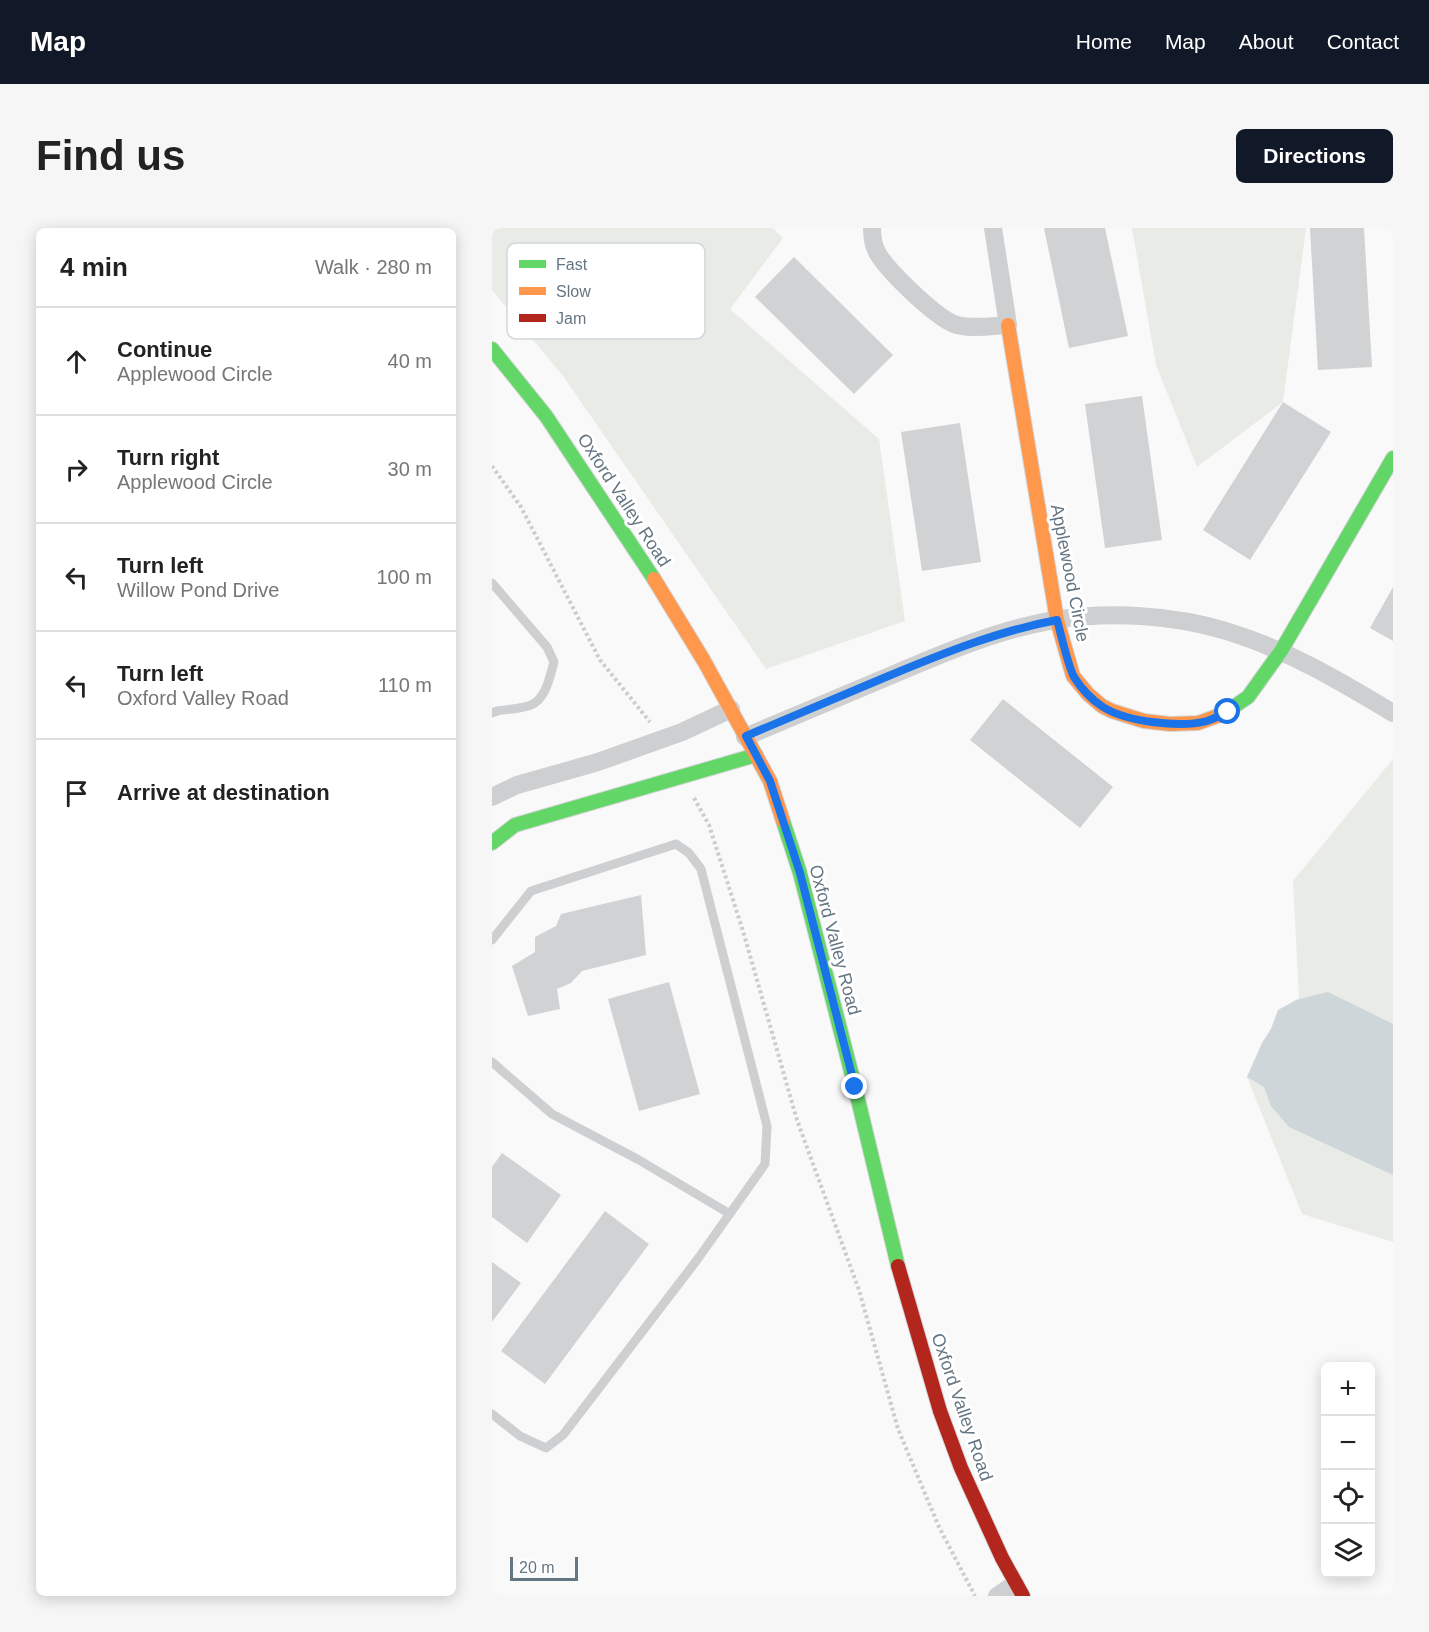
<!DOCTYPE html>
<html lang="en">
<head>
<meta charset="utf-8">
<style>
  body { margin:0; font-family:Arial,sans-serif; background:#f6f6f6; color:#222 }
  .controls { position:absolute; right:18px; bottom:18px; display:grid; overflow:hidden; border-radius:9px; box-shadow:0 3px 15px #0003 }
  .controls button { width:54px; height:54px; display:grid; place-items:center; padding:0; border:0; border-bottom:2px solid #e0e0e0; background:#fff; color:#222; font:30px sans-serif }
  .scale { position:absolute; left:18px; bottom:15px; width:68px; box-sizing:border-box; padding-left:6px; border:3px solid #657683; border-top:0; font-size:16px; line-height:21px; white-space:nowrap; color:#657683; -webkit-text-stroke:4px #fff; paint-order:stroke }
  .stop { position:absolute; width:18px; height:18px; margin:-14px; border:4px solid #1a73e8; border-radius:50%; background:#fff }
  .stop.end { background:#1a73e8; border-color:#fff; box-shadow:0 2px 6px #0008 }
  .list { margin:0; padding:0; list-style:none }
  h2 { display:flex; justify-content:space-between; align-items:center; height:78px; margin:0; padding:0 24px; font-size:26px }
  h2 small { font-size:20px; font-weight:400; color:#767676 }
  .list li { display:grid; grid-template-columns:39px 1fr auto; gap:18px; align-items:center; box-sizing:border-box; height:108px; padding:0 24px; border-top:2px solid #e0e0e0 }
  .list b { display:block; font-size:22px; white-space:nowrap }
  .list p { margin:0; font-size:20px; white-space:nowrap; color:#767676 }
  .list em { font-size:20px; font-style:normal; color:#767676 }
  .icon { flex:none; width:33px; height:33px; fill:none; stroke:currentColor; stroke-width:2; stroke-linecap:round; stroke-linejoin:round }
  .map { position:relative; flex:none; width:901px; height:1368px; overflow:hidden; border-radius:9px }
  header { display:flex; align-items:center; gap:36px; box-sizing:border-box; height:84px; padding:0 30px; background:#111827; color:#fff }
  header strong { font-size:28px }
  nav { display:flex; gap:33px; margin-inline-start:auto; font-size:21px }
  .intro { display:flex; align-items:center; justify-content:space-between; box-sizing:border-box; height:144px; padding:0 36px }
  h1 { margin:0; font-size:42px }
  .button { padding:15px 27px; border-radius:9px; background:#111827; color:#fff; font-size:21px; font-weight:700 }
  main { display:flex; gap:36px; padding:0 36px }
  aside { flex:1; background:#fff; border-radius:9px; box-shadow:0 3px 15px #0003 }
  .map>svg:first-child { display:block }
  .green { fill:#e8ebe6 }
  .water { fill:#ced6d9 }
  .building { fill:#d0d2d3 }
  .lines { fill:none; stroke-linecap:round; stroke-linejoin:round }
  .fast-casing { stroke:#d5d6d7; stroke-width:16 }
  .slow-casing { stroke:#d5d6d7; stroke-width:16 }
  .jam-casing { stroke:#d5d6d7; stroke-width:16 }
  .path { stroke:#cbcccd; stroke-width:4; stroke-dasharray:3 3; stroke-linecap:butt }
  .lane { stroke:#cecfd0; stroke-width:9 }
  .street { stroke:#cecfd0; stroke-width:18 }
  .fast { stroke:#63d668; stroke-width:14 }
  .slow { stroke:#ff974d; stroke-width:14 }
  .jam { stroke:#b3261e; stroke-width:14 }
  .route { stroke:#1a73e8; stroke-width:8 }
  .labels { text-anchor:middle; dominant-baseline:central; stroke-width:6; stroke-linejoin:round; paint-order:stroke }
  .street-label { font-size:18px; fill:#657683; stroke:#fff }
  .key { fill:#fff; stroke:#d1d6da; stroke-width:1.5 }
  .key-label { font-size:16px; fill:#657683 }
</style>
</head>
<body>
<header>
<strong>Map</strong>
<nav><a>Home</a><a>Map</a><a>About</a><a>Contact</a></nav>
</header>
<div class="intro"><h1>Find us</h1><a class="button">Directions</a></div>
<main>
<aside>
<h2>4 min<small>Walk · 280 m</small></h2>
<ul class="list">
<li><svg class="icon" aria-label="ahead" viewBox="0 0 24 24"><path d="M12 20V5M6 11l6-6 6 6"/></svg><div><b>Continue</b><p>Applewood Circle</p></div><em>40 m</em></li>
<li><svg class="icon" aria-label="right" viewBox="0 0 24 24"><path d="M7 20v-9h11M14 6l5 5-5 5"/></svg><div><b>Turn right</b><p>Applewood Circle</p></div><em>30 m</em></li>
<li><svg class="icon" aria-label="left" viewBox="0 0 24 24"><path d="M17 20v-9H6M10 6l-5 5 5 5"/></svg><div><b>Turn left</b><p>Willow Pond Drive</p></div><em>100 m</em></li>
<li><svg class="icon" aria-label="left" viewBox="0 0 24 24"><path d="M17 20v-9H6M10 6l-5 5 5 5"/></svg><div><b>Turn left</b><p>Oxford Valley Road</p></div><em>110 m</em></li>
<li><svg class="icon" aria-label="arrive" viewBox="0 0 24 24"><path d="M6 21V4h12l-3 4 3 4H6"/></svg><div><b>Arrive at destination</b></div></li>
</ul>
</aside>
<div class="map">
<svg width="901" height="1368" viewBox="0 0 901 1368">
  <rect width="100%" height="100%" fill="#f9f9f9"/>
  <path class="green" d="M0 0H281L291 10 238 81 387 211 413 393 274 441 71 148 0 62Z
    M640 0H814L791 174 705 239 664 137Z
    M901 531V1014L810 986 755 849 770 815 779 801 786 782 807 770 801 653Z"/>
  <path class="water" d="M836 764 901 796V947L797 899 779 878 772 859 755 849 770 815 779 801 786 782 807 771Z"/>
  <path class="building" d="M552 0H613L636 108 577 120Z
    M818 0H872L880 139 826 142Z
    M302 29 401 127 362 166 263 69Z
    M650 168 670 312 613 320 593 176Z
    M791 174 839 204 758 332 711 302Z
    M468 195 489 334 430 343 409 204Z
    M901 359V413L878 400Z
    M511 471 621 559 588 600 478 512Z
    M149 667 154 727 90 743 79 755 65 761 68 781 36 788 20 738 43 724V709L64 698 69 686Z
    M177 754 208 866 147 883 116 771Z
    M10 925 69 967 35 1015 0 989V939Z
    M113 983 157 1016 53 1156 9 1123Z
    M0 1034 29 1055 0 1094Z"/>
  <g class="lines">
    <defs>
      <path id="fast" d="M0 121 54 188 162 351
        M731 486 756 469 789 423 901 230
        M291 593 308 645 363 859 406 1038
        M0 615 23 597 264 527"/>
      <path id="slow" d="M516 97 565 392 581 448 596 466 610 478 620 483 652 493 678 496 706 495 731 486
        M162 351 212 433 278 553 291 593"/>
      <path id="jam" d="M406 1038 448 1183 469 1240 510 1330 531 1368"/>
    </defs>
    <use href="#fast" class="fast-casing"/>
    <use href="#slow" class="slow-casing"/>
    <use href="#jam" class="jam-casing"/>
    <path class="path" d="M0 238 29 279 108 432 158 494
      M202 570 217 597 251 703 305 892 367 1062 406 1201 447 1299 483 1368"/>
    <path class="lane" d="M0 355 55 419 62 434C58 448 54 471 39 477 29 481 15 481 5 483L0 485
      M0 712 39 663 184 616 197 625 209 641 275 898 273 936 205 1032 71 1207 54 1220 28 1208 0 1186
      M0 834 60 886 147 932 238 986"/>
    <path class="street" d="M380 0C380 9 381 18 386 26 397 44 446 92 465 97 481 101 499 98 516 97L501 0
      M253 509C302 488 351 468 400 447 452 425 507 401 563 392 617 383 682 387 734 403 796 422 846 452 901 485
      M0 569 25 557 106 534 190 504 239 481
      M505 1368 523 1356"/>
    <use href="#fast" class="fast"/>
    <use href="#slow" class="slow"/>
    <use href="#jam" class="jam"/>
  </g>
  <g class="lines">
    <path class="route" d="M363 859 308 645 278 553 254 508C300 489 347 469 394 449 449 426 506 403 565 392 569 406 576 438 582 449 589 460 600 472 611 479 635 494 688 500 715 493 722 491 729 487 736 484"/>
  </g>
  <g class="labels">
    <g class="street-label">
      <text transform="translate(132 272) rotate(57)">Oxford Valley Road</text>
      <text transform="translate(578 345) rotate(79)">Applewood Circle</text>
      <text transform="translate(343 712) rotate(75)">Oxford Valley Road</text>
      <text transform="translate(470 1179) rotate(71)">Oxford Valley Road</text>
    </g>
  </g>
  <rect x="15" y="15" width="198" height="96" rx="9" class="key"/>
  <rect x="27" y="32" width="27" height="8" fill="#63d668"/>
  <rect x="27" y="59" width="27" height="8" fill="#ff974d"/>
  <rect x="27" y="86" width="27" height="8" fill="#b3261e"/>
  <g class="key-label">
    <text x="64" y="42">Fast</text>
    <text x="64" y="69">Slow</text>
    <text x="64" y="96">Jam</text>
  </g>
</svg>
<div class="controls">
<button>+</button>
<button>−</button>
<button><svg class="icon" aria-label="locate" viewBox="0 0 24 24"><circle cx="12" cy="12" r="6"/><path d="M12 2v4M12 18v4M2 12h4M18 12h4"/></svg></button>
<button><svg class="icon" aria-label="layers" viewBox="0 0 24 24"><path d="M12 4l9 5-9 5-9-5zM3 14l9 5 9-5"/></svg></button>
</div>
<div class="scale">20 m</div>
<div class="stop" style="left:736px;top:484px"></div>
<div class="stop end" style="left:363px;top:859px"></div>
</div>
</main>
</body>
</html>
